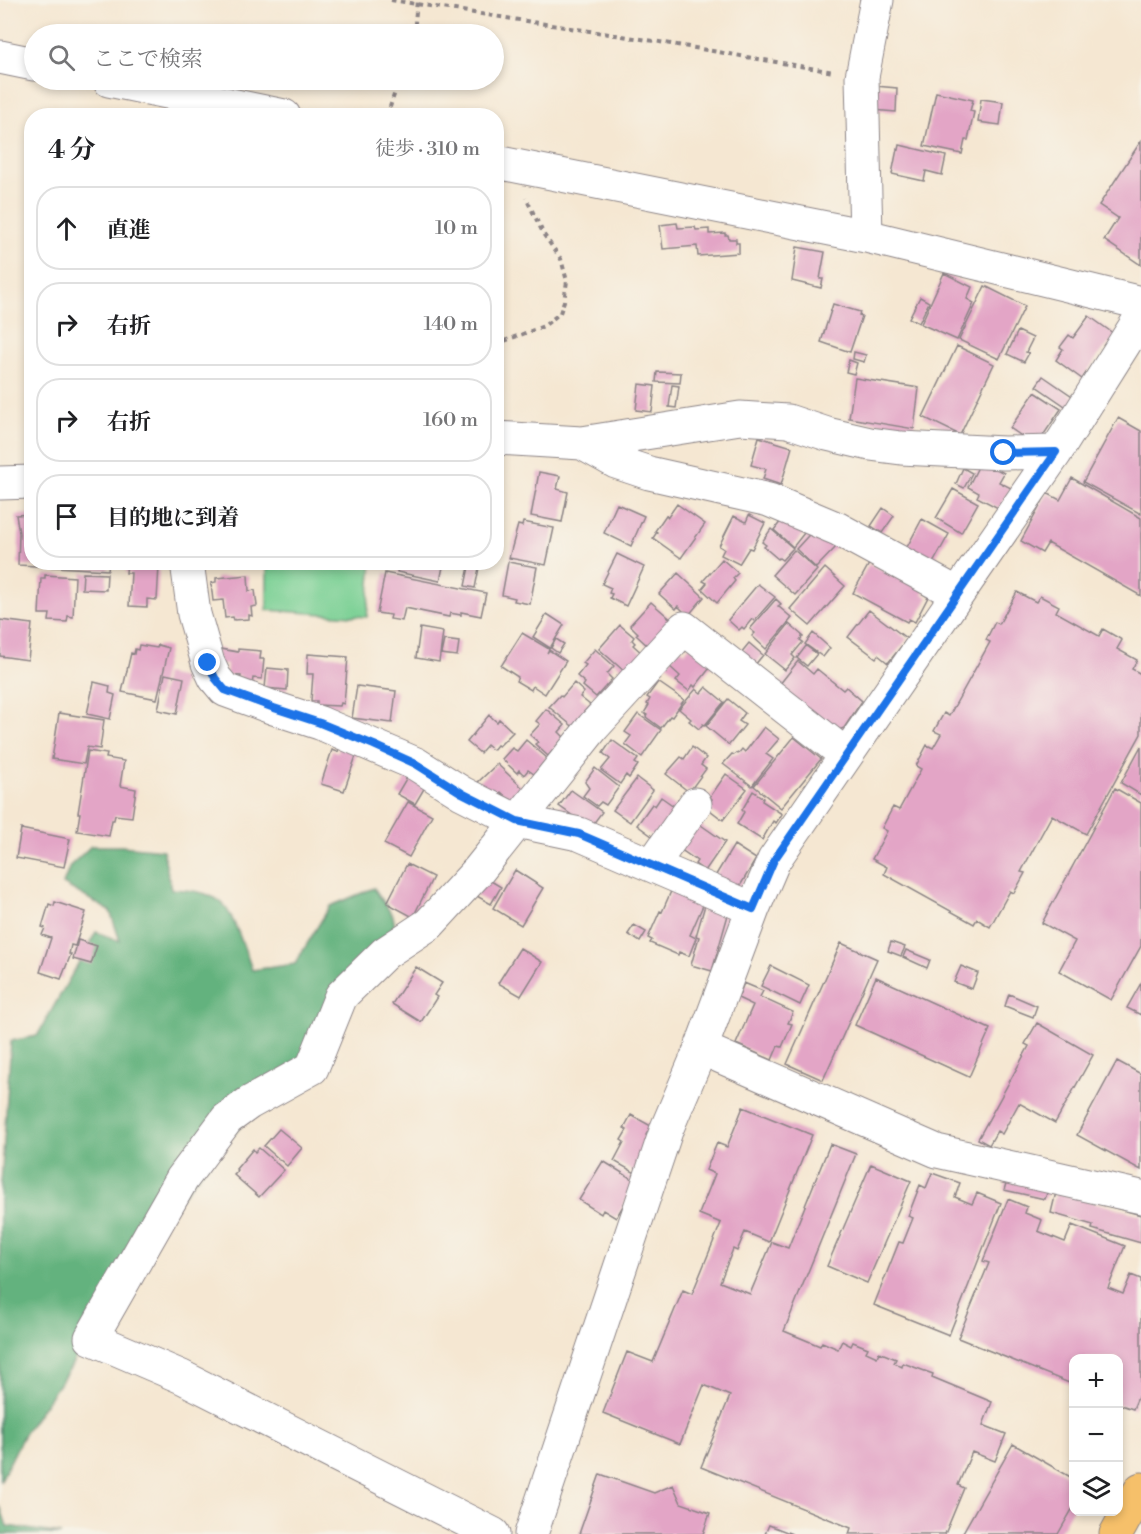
<!DOCTYPE html>
<html lang="ja">
<head>
<meta charset="utf-8">
<style>
  body { margin:0; font-family:"Libre Bodoni","Noto Serif JP",serif; background:#f2f2f2; color:#202124 }
  .controls { position:absolute; right:18px; bottom:18px; display:grid; overflow:hidden; border-radius:12px; box-shadow:0 3px 9px #0003 }
  .controls button { width:54px; height:54px; display:grid; place-items:center; padding:0; border:0; border-bottom:2px solid #e0e0e0; background:#fff; color:#202124; font:30px sans-serif }
  .stop { position:absolute; width:18px; height:18px; margin:-14px; border:4px solid #1a73e8; border-radius:50%; background:#fff }
  .stop.end { background:#1a73e8; border-color:#fff; box-shadow:0 2px 6px #0008 }
  .list { margin:0; padding:0; list-style:none }
  h2 { display:flex; justify-content:space-between; align-items:center; height:78px; margin:0; padding:0 24px; font-size:26px }
  h2 small { font-size:20px; font-weight:400; color:#757577 }
  .list li { display:grid; grid-template-columns:39px 1fr auto; gap:18px; align-items:center; box-sizing:border-box; height:84px; margin:0 12px 12px; padding:0 12px; border:2px solid #e0e0e0; border-radius:24px }
  .list b { display:block; font-size:22px; white-space:nowrap }
  .list em { font-size:20px; font-style:normal; color:#757577 }
  .icon { flex:none; width:33px; height:33px; fill:none; stroke:currentColor; stroke-width:2; stroke-linecap:round; stroke-linejoin:round }
  .map { position:relative; flex:none; width:1141px; height:1534px; overflow:hidden }
  .search { position:absolute; background:#fff; box-shadow:0 3px 9px #0003; left:24px; top:24px; width:480px; height:66px; display:flex; align-items:center; gap:15px; box-sizing:border-box; padding:0 21px; border-radius:33px; color:#757577; font-size:22px }
  .panel { position:absolute; background:#fff; box-shadow:0 3px 9px #0003; left:24px; top:108px; width:480px; height:462px; border-radius:24px }
  .map>svg:first-child { display:block }
  .green { fill:#7ad094; stroke:#4e7968; stroke-width:1.5 }
  .forest { fill:#63b27e; stroke:#426a5c; stroke-width:1.5 }
  .building { fill:#e3a5c6 }
  .lines { fill:none; stroke-linecap:round; stroke-linejoin:round }
  .minor-casing { stroke:#8c8486; stroke-width:35 }
  .highway-casing { stroke:#8c8486; stroke-width:35 }
  .path { stroke:#8c8486; stroke-width:4; stroke-dasharray:4.5 4.5; stroke-linecap:butt }
  .minor { stroke:#fff; stroke-width:33 }
  .highway { stroke:#f6c06b; stroke-width:33 }
  .route { stroke:#1a73e8; stroke-width:8 }
</style>
</head>
<body>
<div class="map">
<svg width="1141" height="1534" viewBox="0 0 1141 1534">
  <rect width="100%" height="100%" fill="#f7f3e8"/>
  <filter id="ink" filterUnits="userSpaceOnUse"><feTurbulence type="fractalNoise" baseFrequency=".0167" numOctaves="2"/><feDisplacementMap in="SourceGraphic" scale="12" xChannelSelector="R" yChannelSelector="G"/><feConvolveMatrix kernelMatrix="1 2 1 2 8 2 1 2 1" color-interpolation-filters="sRGB"/></filter>
  <filter id="wash" filterUnits="userSpaceOnUse"><feTurbulence type="fractalNoise" baseFrequency=".008" numOctaves="4" result="noise"/><feDisplacementMap in="SourceGraphic" scale="24" xChannelSelector="R" yChannelSelector="G"/><feGaussianBlur stdDeviation="1.35" result="paint"/><feColorMatrix in="noise" values="0 0 0 0 0 0 0 0 0 0 0 0 0 0 0 0 0 1.4 0 .05"/><feComposite in="paint" operator="in"/></filter>
  <g filter="url(#wash)">
    <rect width="100%" height="100%" fill="#f5e7d2"/>
    <path class="green" d="M267 563H372L367 617 267 610Z"/>
    <path class="forest" d="M91 846H122L163 850 171 889C188 890 207 891 221 902 232 911 247 955 252 970L295 964 330 906 374 888 393 916 396 931 299 1062 285 1073 128 1261 70 1368 24 1434 0 1482V1199L11 1041 37 1036 96 932 120 941 110 911 63 884 70 866Z
      M0 1506 7 1526 61 1534H0Z"/>
    <g id="blocks">
      <path class="building" d="M875 86 897 88 896 112 873 110Z
        M936 92 973 100 970 111 974 112 968 140H965L962 154 924 146Z
        M981 99 1003 102 1000 125 978 122Z
        M1141 141V265L1104 240 1118 218 1099 205Z
        M900 145 946 156 942 175 926 171 924 181 892 174 897 149 899 150Z
        M677 223 678 228 695 227 696 230 709 229V234L725 233V235H728L729 239H736V243H739V253L698 256 697 246 663 249 660 225Z
        M797 247 825 252 820 279H823L821 288 792 281Z
        M944 273 972 287 967 299 974 303 957 340 921 324Z
        M985 286 1025 306 999 359 959 340Z
        M920 297 929 302 919 323 909 318Z
        M833 304 860 312 859 315 862 316 850 352 821 342Z
        M1089 316 1117 336 1101 352 1082 379 1056 360 1063 349 1060 347 1069 335 1073 338Z
        M1018 331 1033 338 1026 352 1029 353 1024 362 1007 354Z
        M957 346 994 364 960 435 923 417Z
        M854 352 866 355 864 362 853 359Z
        M849 360 857 363 854 374 846 372Z
        M657 372 681 373 680 383 656 382Z
        M1043 376 1075 398 1068 408 1036 386Z
        M855 378 919 388 914 429 849 418Z
        M639 384 655 386 652 412 636 410Z
        M672 385 679 386 676 408 669 407Z
        M1035 392 1061 409 1036 446 1010 428Z
        M1118 418 1141 431V514L1083 482Z
        M759 437 792 447 781 485 763 479 766 469 751 465Z
        M981 461 1004 473 999 482 1011 488 1000 509 977 497 979 493 968 487Z
        M963 468 972 473 964 488 956 484Z
        M539 472 560 476 557 489 568 492 562 522 531 516Z
        M1072 478 1141 518V596L1048 543 1042 553 1021 541 1047 493 1060 500Z
        M953 489 978 503 961 533 936 518Z
        M617 504 644 516 631 546 604 533Z
        M677 504 705 524 681 558 653 538 657 532 655 531 666 515 668 517Z
        M883 508 894 516 882 533 871 526Z
        M788 512 808 528 793 547 774 530Z
        M32 514V562H109L108 570 18 565 19 533 16 515Z
        M749 515 765 523 752 549 749 548 739 564 721 555 724 549 719 546 734 516 746 522Z
        M922 519 949 534 932 565 905 551Z
        M523 522 554 528 546 565 509 558 518 525 522 526Z
        M817 526 838 545 816 568 796 549Z
        M771 529 793 548 782 560 779 558 778 559 764 547 766 545 762 542Z
        M794 550 817 570 795 595 772 575Z
        M617 554 644 567 626 606 610 598 612 594 609 593 611 588 602 584Z
        M722 559 738 573 733 578 735 581 717 603 702 589 707 583 703 581Z
        M127 562H156L157 565 159 566 157 600 147 599V607L129 606 131 573H126Z
        M399 562H444L440 581 397 572Z
        M470 562 480 563 475 588 465 586Z
        M508 562 537 567 530 604 514 601 515 598 502 595Z
        M869 564 925 590 923 594 928 597 915 622 909 619 907 622 853 593Z
        M825 568 845 586 810 626 790 609Z
        M83 573 107 574 106 590 82 589Z
        M385 573 486 593 481 616 461 612V615L450 613 449 617 405 608 402 621 390 619 391 615 377 613Z
        M678 573 704 597 688 616 678 606 676 609 659 594Z
        M45 575 75 577 73 617 68 616 67 622 49 621 50 614H39L41 578H45Z
        M248 575 249 591 255 590 257 606 251 607 252 616 249 615V619L234 620 233 617 225 618 223 600 213 601 211 583 216 582V578Z
        M758 584 775 597 754 621 752 619 744 629 742 627 739 630 728 620Z
        M1017 592 1036 602 1040 596 1059 606 1056 612 1099 636 1103 629 1122 640 1117 649 1137 660 1132 669 1141 674V734L1086 834 1052 815 1021 872 1025 873 1014 893 1010 891 990 927 977 919 974 924 884 874 887 867 872 859 887 831 882 828 893 807 899 810 921 769 916 766 927 745 933 748 941 734 934 731 944 713 949 716 990 642 986 640 995 622 999 624Z
        M776 599 781 604 778 606 792 618 766 649 752 636 755 633 750 629Z
        M651 602 675 623 649 647 636 635 638 633 630 625Z
        M869 610 907 639 888 663 878 655 876 658 848 637Z
        M547 614 564 625 550 648 533 637Z
        M0 620 32 624 28 660 0 656Z
        M789 624 803 636 800 640 803 642 792 655 795 658 785 670 765 654Z
        M620 625 634 637 632 640 635 643 633 645 644 655 624 671 599 649Z
        M420 628 443 632 439 662 416 658Z
        M522 633 549 649 547 653 549 650 566 661 545 694 533 686 531 690 516 681 518 677 501 666Z
        M813 633 830 648 823 657 805 644Z
        M556 639 564 644 558 653 551 648Z
        M444 640 459 642 457 656 441 654Z
        M749 643 763 655 750 671 736 659Z
        M139 645 157 648 158 645 169 648 157 699 122 692 131 653 134 654 135 649 138 650Z
        M690 646 713 664 695 687 693 685 689 691 676 681 680 676 667 664 680 648 685 652Z
        M806 646 817 654 807 666 797 658Z
        M215 648 238 652V649L261 651 260 659H264L262 679 253 678 252 685 240 684 241 676 226 675 227 665 219 664Z
        M595 649 614 666 607 674 612 679 596 697 583 686 585 683 577 676 586 665 583 663Z
        M308 654 348 657 344 704 341 703 340 706 317 705V701H311L313 674H307Z
        M798 661 813 674 817 669 843 690 846 687 862 701 844 728 830 733 776 689Z
        M267 668 288 670 287 690 265 688Z
        M165 674 184 678 177 714 158 710Z
        M94 682 110 686 109 693 115 695 110 719 87 714Z
        M658 682 684 700 672 717 670 716 661 728 646 717 647 715 644 713 649 705 647 704 650 699 647 697Z
        M574 683 584 692 580 697 590 705 583 713 586 716 576 729 549 707 560 695 562 697Z
        M357 686 396 691 392 723 352 718Z
        M706 687 724 702 705 725 703 724 699 729 689 721 691 719 679 709 696 689 701 693Z
        M728 699 745 713 739 721 745 725 729 745 706 726Z
        M546 709 565 725 559 732 564 737 548 756 535 744 538 742 530 735 540 724 536 721Z
        M59 713 104 720 100 749 87 747 84 764 52 759Z
        M638 714 661 730 642 757 625 744 631 736 625 732Z
        M489 715 497 722 499 719 513 732 499 746 497 745 493 750 487 745 480 753 467 742Z
        M764 727 779 739 766 754 773 759 752 786 723 764 732 754 734 755 737 753 738 754 742 749 745 752Z
        M794 737 821 759 781 808 754 786Z
        M526 740 547 758 534 774 528 770 524 775 519 770 517 773 502 759 512 748 517 751Z
        M612 740 638 759 635 763 638 765 629 778 626 775 620 784 601 770 610 759 603 753Z
        M1141 746V795L1121 783Z
        M339 747 357 753 344 791 321 784 332 750 338 752Z
        M692 747 706 758 701 765 706 769 689 792 666 774 681 757 684 759Z
        M88 751 107 754 106 758 124 761 120 786 136 789 132 817 115 815 114 820H112L109 836 77 831 80 813H78Z
        M497 764 525 790 513 803 501 792 494 799 476 784Z
        M595 768 619 787 606 805 601 802 597 806 583 796 589 788 585 782Z
        M726 774 747 789 723 820 706 807 712 799 710 797Z
        M407 777 425 787 415 804 397 794Z
        M637 778 653 790 630 822 613 810Z
        M1115 788 1141 803V946L1111 1000 1059 971 1075 941 1042 923Z
        M571 790 602 812 590 828 559 806Z
        M753 791 763 798 762 801 782 814 776 823 773 821 762 840 737 824 744 812 742 810Z
        M661 797 678 809 656 839 637 825 652 804 655 806Z
        M408 802 432 815 409 857 384 844Z
        M698 823 725 842 705 871 695 864 697 861 680 849Z
        M21 829 70 839 64 867 16 858Z
        M734 845 756 859 737 891 714 878Z
        M407 864 433 877 413 917 387 903Z
        M515 870 543 888 521 925 493 908Z
        M486 878 501 887 491 904 475 895Z
        M672 889 704 903 690 935 696 938 689 956 679 952 678 955 650 943 652 940 648 938 660 911 662 912Z
        M55 902 86 912 75 946 71 945 69 954H71L61 979 40 972 51 938 42 935 45 928 42 927 49 904 54 906Z
        M705 905 728 915 712 971 691 965 699 937 696 936Z
        M634 925 646 932 640 942 628 934Z
        M78 940 97 946 91 964 73 959Z
        M891 942 905 947 901 956 888 951Z
        M841 943 877 959 823 1080 787 1064Z
        M520 948 542 962 521 996 498 983Z
        M906 950 930 960 927 968 903 957Z
        M771 966 809 985 800 1005 761 986Z
        M961 966 978 973 972 989 954 982Z
        M416 967 442 983 434 995 437 997 421 1022 392 1004Z
        M876 977 990 1029 969 1077 855 1025Z
        M744 983 763 991 760 997 793 1012 788 1023 792 1024 782 1047 778 1046 772 1060 736 1044 753 1005 738 998Z
        M1141 983V1015L1127 1008Z
        M1009 994 1037 1006 1033 1017 1005 1006Z
        M1037 1023 1093 1055 1055 1123 1019 1103 1002 1134 997 1131 989 1145 978 1139 1029 1046 1025 1044Z
        M1117 1061 1141 1074V1170L1077 1135Z
        M743 1107 812 1135 769 1242 745 1232 737 1251 733 1249 720 1282 750 1294 772 1242 788 1248 830 1144 856 1154 784 1331 820 1346 822 1342 838 1349 842 1341 851 1346 853 1342 868 1348 866 1352 877 1357 879 1352 896 1359 894 1363 902 1367 903 1363 933 1374 932 1377 992 1402 983 1425 1006 1434 995 1461 972 1452 958 1485 964 1488 945 1534H849L851 1528 701 1467 730 1396 704 1385 680 1444 603 1413 627 1352 653 1362 683 1290 692 1294 721 1223 699 1214 715 1174 706 1170 717 1143 727 1147Z
        M631 1115 651 1126 646 1135 652 1138 637 1174 614 1161 624 1142 621 1140 627 1130 624 1128Z
        M279 1129 302 1148 287 1166 264 1146Z
        M259 1148 284 1170 259 1197 234 1175 238 1171 236 1169 253 1149 255 1152Z
        M603 1161 637 1182 616 1218 603 1210 601 1214 579 1200Z
        M871 1164 911 1181 867 1283 827 1266Z
        M932 1173 960 1183 955 1197 972 1204 977 1193 1001 1203 949 1335 874 1305 899 1242 903 1243 913 1218 908 1216 920 1185 926 1188Z
        M1007 1180 1048 1190 1045 1199 1004 1190Z
        M1056 1192 1141 1215V1243L1092 1229 1093 1225 1051 1213Z
        M1008 1199 1027 1207 1025 1213 1042 1220 1038 1231 1065 1242 1072 1225 1125 1246 1108 1288 1123 1294 1131 1275 1141 1279V1390L1133 1409 1118 1404V1358H1074V1385L958 1338 989 1263 983 1261Z
        M1013 1444 1074 1479V1506L1058 1534H962Z
        M600 1474 654 1493 673 1485 681 1503 710 1513 703 1534H579Z
        M769 1525 792 1534H765Z"/>
    </g>
  </g>
  <g filter="url(#ink)">
    <use href="#blocks" fill-opacity="0" stroke="#8c8486" stroke-width="1.5"/>
    <g class="lines">
      <defs>
        <path id="minor" d="M0 57 34 64
          M109 80 284 116
          M496 162 866 236 1141 303
          M866 236 862 77 877 0
          M496 438 582 443 740 418 788 421 827 434 870 444 901 448 1004 453 1056 452
          M582 443 616 462 649 473 769 500 838 529 958 594
          M0 483 32 482
          M187 562 194 614 208 663 215 678 225 690 274 708 320 723 416 764 462 793 517 821 579 834 753 909
          M652 865 695 804
          M701 1048 937 1151 1141 1197
          M493 1534 182 1377 91 1338 182 1179 227 1119 249 1103 312 1068 341 996 385 953 429 924 478 871 593 727 684 628 846 755
          M531 1534 667 1128 701 1048 753 909 774 860 1056 452 1141 317"/>
        <path id="highway" d="M1116 1534 1141 1489"/>
      </defs>
      <use href="#minor" class="minor-casing"/>
      <use href="#highway" class="highway-casing"/>
      <path class="path" d="M391 0 654 41 834 72
        M414 34 417 0
        M387 116 399 80
        M496 344 544 326 560 313 564 301 567 281 561 259 544 235 526 198"/>
      <use href="#minor" class="minor"/>
      <use href="#highway" class="highway"/>
    </g>
  </g>
  <g class="lines" filter="url(#ink)">
    <path class="route" d="M208 663 215 678 225 690 274 708 320 723 374 745 416 764 462 793 517 821 579 834 753 909 774 860 1056 452 1004 453"/>
  </g>
</svg>
<div class="controls">
<button>+</button>
<button>−</button>
<button><svg class="icon" aria-label="layers" viewBox="0 0 24 24"><path d="M12 4l9 5-9 5-9-5zM3 14l9 5 9-5"/></svg></button>
</div>
<div class="stop" style="left:1004px;top:453px"></div>
<div class="stop end" style="left:208px;top:663px"></div>
<div class="search"><svg class="icon" aria-label="search" viewBox="0 0 24 24"><circle cx="10" cy="10" r="6"/><path d="M15 15l6 6"/></svg>ここで検索</div>
<section class="panel">
<h2>4 分<small>徒歩 · 310 m</small></h2>
<ul class="list">
<li><svg class="icon" aria-label="ahead" viewBox="0 0 24 24"><path d="M12 20V5M6 11l6-6 6 6"/></svg><div><b>直進</b></div><em>10 m</em></li>
<li><svg class="icon" aria-label="right" viewBox="0 0 24 24"><path d="M7 20v-9h11M14 6l5 5-5 5"/></svg><div><b>右折</b></div><em>140 m</em></li>
<li><svg class="icon" aria-label="right" viewBox="0 0 24 24"><path d="M7 20v-9h11M14 6l5 5-5 5"/></svg><div><b>右折</b></div><em>160 m</em></li>
<li><svg class="icon" aria-label="arrive" viewBox="0 0 24 24"><path d="M6 21V4h12l-3 4 3 4H6"/></svg><div><b>目的地に到着</b></div></li>
</ul>
</section>
</div>
</body>
</html>
